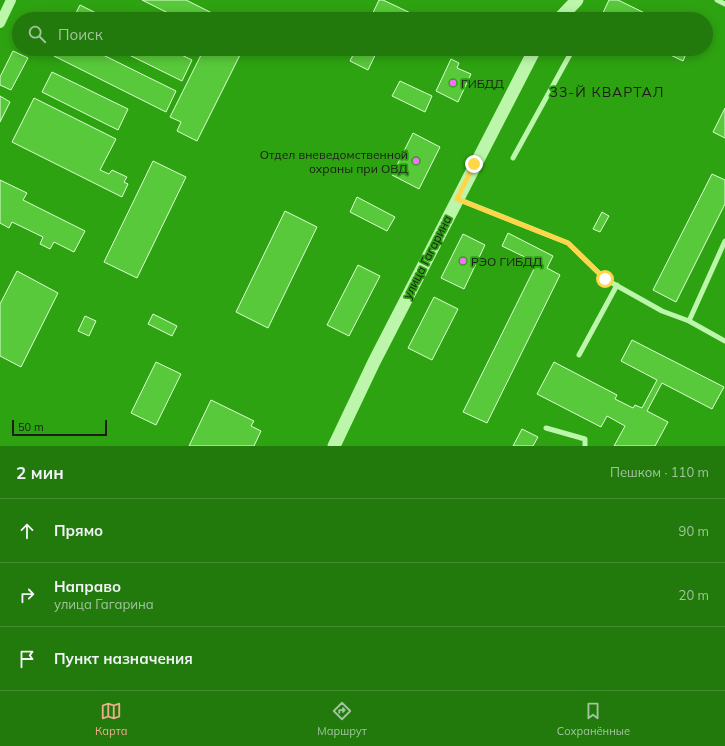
<!DOCTYPE html>
<html lang="ru">
<head>
<meta charset="utf-8">
<style>
  body { margin:0; font-family:Mulish,sans-serif; background:#2e811b; color:#f1f3f6 }
  .scale { position:absolute; left:12px; bottom:10px; width:95px; box-sizing:border-box; padding-left:4px; border:2px solid #1d1d1d; border-top:0; font-size:11px; line-height:14px; white-space:nowrap; color:#1d1d1d; -webkit-text-stroke:3px #2ea311; paint-order:stroke }
  .stop { position:absolute; width:12px; height:12px; margin:-9px; border:3px solid #ffd54a; border-radius:50%; background:#fff }
  .stop.end { background:#ffd54a; border-color:#fff; box-shadow:0 1px 4px #0008 }
  .list { margin:0; padding:0; list-style:none }
  h2 { display:flex; justify-content:space-between; align-items:center; height:52px; margin:0; padding:0 16px; font-size:17px }
  h2 small { font-size:13px; font-weight:400; color:#a2c59d }
  .list li { display:grid; grid-template-columns:26px 1fr auto; gap:12px; align-items:center; box-sizing:border-box; height:64px; padding:0 16px; border-top:1px solid #3f8b2e }
  .list b { display:block; font-size:15px; white-space:nowrap }
  .list p { margin:0; font-size:13px; white-space:nowrap; color:#a2c59d }
  .list em { font-size:13px; font-style:normal; color:#a2c59d }
  .icon { flex:none; width:22px; height:22px; fill:none; stroke:currentColor; stroke-width:2; stroke-linecap:round; stroke-linejoin:round }
  .map { position:relative; flex:none; width:725px; height:446px; overflow:hidden }
  .search { position:absolute; background:#227a0d; box-shadow:0 2px 10px #0003; left:12px; right:12px; top:12px; height:44px; display:flex; align-items:center; gap:10px; box-sizing:border-box; padding:0 14px; border-radius:22px; color:#a2c59d; font-size:15px }
  .sheet { height:244px; background:#227a0d }
  nav { display:flex; justify-content:space-around; align-items:center; box-sizing:border-box; height:56px; border-top:1px solid #3f8b2e; background:#227a0d; font-size:11px; color:#a2c59d }
  nav a { display:grid; justify-items:center; gap:2px }
  nav .on { color:#eead8d }
  .map>svg:first-child { display:block }
  .building { fill:#58c93a; stroke:#ddfed4 }
  .lines { fill:none; stroke-linecap:round; stroke-linejoin:round }
  .service { stroke:#bbf6ab; stroke-width:5 }
  .minor { stroke:#bbf6ab; stroke-width:10 }
  .tertiary { stroke:#bbf6ab; stroke-width:13 }
  .route { stroke:#ffd54a; stroke-width:5 }
  .poi-dot { fill:#f86fff; stroke:#2ea311; stroke-width:1.5 }
  .labels { text-anchor:middle; dominant-baseline:central; stroke-width:3.5; stroke-linejoin:round; paint-order:stroke }
  .poi-label { font-size:12px; fill:#1d1d1d; stroke:#2ea311; text-anchor:start }
  .street-label { font-size:12px; fill:#1d1d1d; stroke:#2ea311 }
  .quarter-label { font-size:14px; letter-spacing:1px; fill:#1d1d1d; stroke:#2ea311 }
</style>
</head>
<body>
<div class="map">
<svg width="725" height="446" viewBox="0 0 725 446">
  <rect width="100%" height="100%" fill="#2ea311"/>
  <path class="building" d="M142 0H186L218 16 216 19H180Z
    M379 0H383L419 17V19H370Z
    M609 0H618L657 19H600Z
    M80 5 108 19H73Z
    M58 49H91L176 91 166 112 54 56Z
    M117 49H169L192 60 182 81Z
    M204 49H243L197 141 177 131 181 122 170 117Z
    M356 49H378L368 70 350 61Z
    M658 49H688L683 61Z
    M13 51 28 58 11 90 0 85V77Z
    M451 59 459 63 457 68 471 74 458 102 436 91Z
    M52 72 128 109 118 130 42 92Z
    M400 81 432 96 425 112 392 96Z
    M0 96 10 102 0 122Z
    M34 98 116 139 100 170 109 174 112 170 127 177 124 182 128 184 122 197 12 142Z
    M725 108V138L713 132Z
    M413 133 440 147 419 189 392 175Z
    M153 161 186 177 137 278 104 262Z
    M712 174 725 180V204L676 302 653 290Z
    M0 180 27 193 23 200 85 231 74 252 54 242 50 249 40 244 43 237 12 222 9 228 0 223Z
    M357 197 395 217 387 231 350 212Z
    M285 211 317 227 268 328 236 312Z
    M602 212 609 216 600 232 593 229Z
    M508 233 553 256 547 268 560 275 487 423 463 412 537 263 502 246Z
    M463 234 485 245 464 289 441 278Z
    M358 265 380 276 349 336 327 325Z
    M17 271 58 293 21 367 0 356V304Z
    M434 297 458 309 432 360 408 348Z
    M153 314 177 326 172 336 148 324Z
    M85 316 96 321 89 336 78 331Z
    M632 340 724 387 712 409 662 383 647 411 668 422 655 446H614L625 426 607 416 601 427 537 394 554 362 617 395 615 399 633 408 635 405 642 408 657 380 621 361Z
    M156 362 181 374 156 425 131 413Z
    M211 400 254 421 251 426 261 431 254 446H189Z
    M522 429 538 437 533 446H513Z"/>
  <g class="lines">
    <path class="service" d="M717 0 725 4
      M566 12 573 19
      M513 158 573 49
      M458 199 568 243 605 279 662 311 689 321 725 241
      M689 321 725 341
      M579 355 617 285
      M546 428 585 439V446"/>
    <path class="minor" d="M0 23 11 0"/>
    <path class="tertiary" d="M559 19 577 0
      M334 446 374 362 535 49"/>
  </g>
  <g class="lines">
    <path class="route" d="M474 164 457 199 568 243 605 279"/>
  </g>
  <g class="poi-dot">
    <circle cx="453" cy="83" r="4"/>
    <circle cx="416" cy="161" r="4"/>
    <circle cx="463" cy="261" r="4"/>
  </g>
  <g class="labels">
    <g class="poi-label">
      <text x="461" y="83">ГИБДД</text>
      <text x="408" y="154" text-anchor="end">Отдел вневедомственной<tspan x="408" dy="14">охраны при ОВД</tspan></text>
      <text x="471" y="261">РЭО ГИБДД</text>
    </g>
    <g class="street-label">
      <text transform="translate(427 257) rotate(-63)">улица Гагарина</text>
    </g>
    <g class="quarter-label">
      <text x="607" y="92">33-Й КВАРТАЛ</text>
    </g>
  </g>
</svg>
<div class="scale">50 m</div>
<div class="stop" style="left:605px;top:279px"></div>
<div class="stop end" style="left:474px;top:164px"></div>
<div class="search"><svg class="icon" aria-label="search" viewBox="0 0 24 24"><circle cx="10" cy="10" r="6"/><path d="M15 15l6 6"/></svg>Поиск</div>
</div>
<section class="sheet">
<h2>2 мин<small>Пешком · 110 m</small></h2>
<ul class="list">
<li><svg class="icon" aria-label="ahead" viewBox="0 0 24 24"><path d="M12 20V5M6 11l6-6 6 6"/></svg><div><b>Прямо</b></div><em>90 m</em></li>
<li><svg class="icon" aria-label="right" viewBox="0 0 24 24"><path d="M7 20v-9h11M14 6l5 5-5 5"/></svg><div><b>Направо</b><p>улица Гагарина</p></div><em>20 m</em></li>
<li><svg class="icon" aria-label="arrive" viewBox="0 0 24 24"><path d="M6 21V4h12l-3 4 3 4H6"/></svg><div><b>Пункт назначения</b></div></li>
</ul>
</section>
<nav>
<a class="on"><svg class="icon" aria-label="map" viewBox="0 0 24 24"><path d="M3 6l6-2 6 2 6-2v14l-6 2-6-2-6 2zM9 4v14M15 6v14"/></svg>Карта</a>
<a><svg class="icon" aria-label="directions" viewBox="0 0 24 24"><path d="M12 3l9 9-9 9-9-9zM9 14v-3h6M13 9l2 2-2 2"/></svg>Маршрут</a>
<a><svg class="icon" aria-label="saved" viewBox="0 0 24 24"><path d="M7 4h10v16l-5-4-5 4z"/></svg>Сохранённые</a>
</nav>
</body>
</html>
